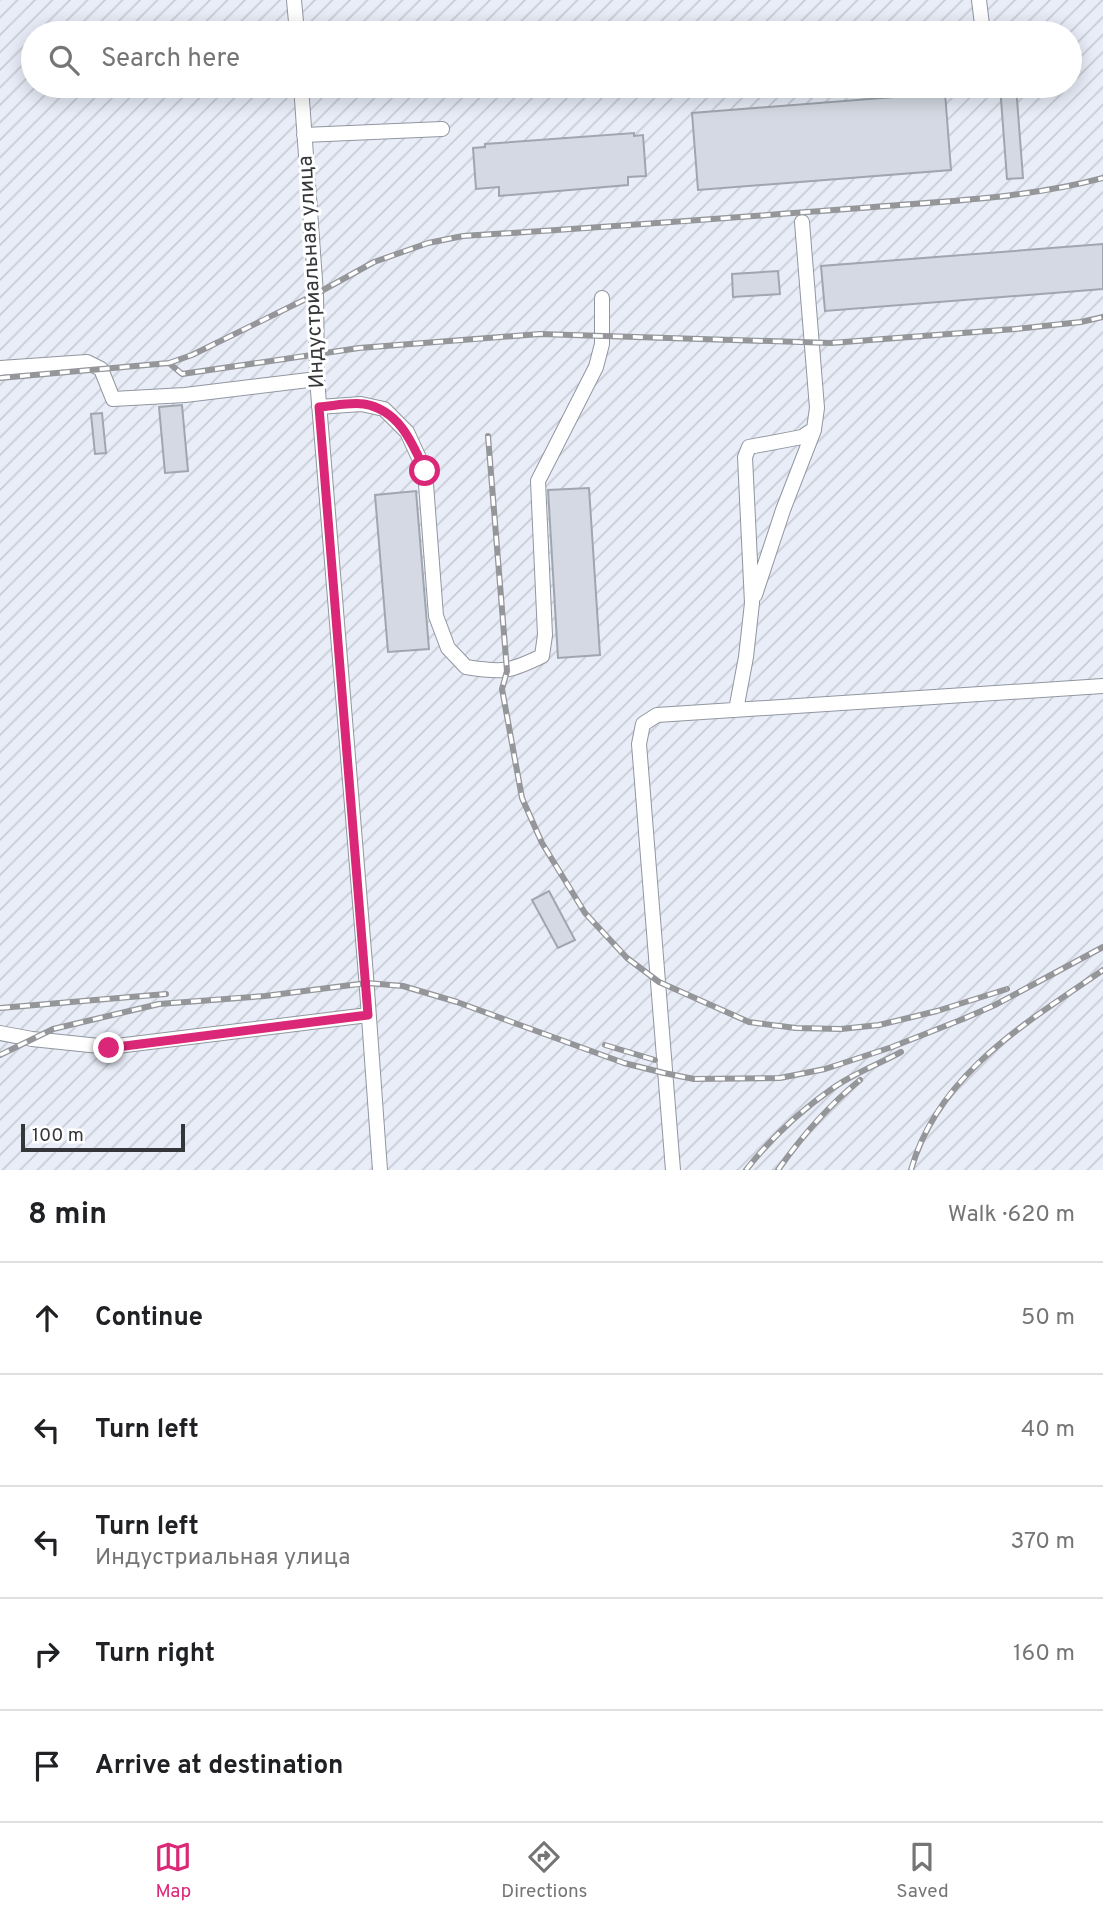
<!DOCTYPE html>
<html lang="en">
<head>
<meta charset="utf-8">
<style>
  body { margin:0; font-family:Overpass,sans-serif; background:#f2f2f2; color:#202124 }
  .scale { position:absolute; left:21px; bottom:18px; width:164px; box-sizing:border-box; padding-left:7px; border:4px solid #34363a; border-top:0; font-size:19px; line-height:24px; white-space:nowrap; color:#34363a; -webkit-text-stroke:5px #fff; paint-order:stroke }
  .stop { position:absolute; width:21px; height:21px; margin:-16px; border:5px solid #db2777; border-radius:50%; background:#fff }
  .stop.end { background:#db2777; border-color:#fff; box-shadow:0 2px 7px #0008 }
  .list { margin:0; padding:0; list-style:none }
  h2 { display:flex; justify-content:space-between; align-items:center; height:91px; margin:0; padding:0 28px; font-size:30px }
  h2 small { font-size:23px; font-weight:400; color:#757577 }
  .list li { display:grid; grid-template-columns:46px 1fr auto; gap:21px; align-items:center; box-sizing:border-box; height:112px; padding:0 28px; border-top:2px solid #e0e0e0 }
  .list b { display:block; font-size:26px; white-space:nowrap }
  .list p { margin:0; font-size:23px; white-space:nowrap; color:#757577 }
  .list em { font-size:23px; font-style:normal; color:#757577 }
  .icon { flex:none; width:38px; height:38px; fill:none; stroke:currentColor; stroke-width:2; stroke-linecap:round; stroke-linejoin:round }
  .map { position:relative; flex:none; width:1103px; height:1170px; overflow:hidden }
  .search { position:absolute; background:#fff; box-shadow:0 4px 18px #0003; left:21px; right:21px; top:21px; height:77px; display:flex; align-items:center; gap:18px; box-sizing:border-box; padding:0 24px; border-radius:38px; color:#757577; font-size:26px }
  .sheet { height:651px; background:#fff }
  nav { display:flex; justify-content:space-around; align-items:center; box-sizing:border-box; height:98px; border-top:2px solid #e0e0e0; background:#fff; font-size:19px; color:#757577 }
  nav a { display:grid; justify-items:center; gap:4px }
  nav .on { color:#db2777 }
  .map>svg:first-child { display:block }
  .industrial { fill:url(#industrial-furrows); fill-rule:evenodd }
  .building { fill:#d4d9e3; stroke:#a0a6af; stroke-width:2 }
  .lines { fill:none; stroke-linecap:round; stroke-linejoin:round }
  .minor-casing { stroke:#9197a0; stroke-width:16 }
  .minor { stroke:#fff; stroke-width:14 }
  .rail-casing { stroke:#94969a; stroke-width:6 }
  .rail { stroke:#fff; stroke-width:3.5; stroke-dasharray:10; stroke-linecap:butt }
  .route { stroke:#db2777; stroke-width:9 }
  .labels { text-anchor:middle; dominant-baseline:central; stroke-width:6; stroke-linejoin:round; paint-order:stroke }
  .street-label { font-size:21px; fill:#34363a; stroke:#fff }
</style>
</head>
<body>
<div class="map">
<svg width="1103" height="1170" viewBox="0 0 1103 1170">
  <defs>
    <pattern id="industrial-furrows" width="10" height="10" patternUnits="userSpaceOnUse" patternTransform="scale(1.75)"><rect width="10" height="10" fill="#e8edf8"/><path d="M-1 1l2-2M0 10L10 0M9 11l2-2" fill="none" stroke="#c8ccd5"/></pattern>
  </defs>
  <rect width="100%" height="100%" fill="#f7f9fd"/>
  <path class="industrial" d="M0 0H1103V1170H0ZM33 33H1070V86H33Z"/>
  <path class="building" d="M1000 86H1016L1023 178 1007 179Z
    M945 93 951 170 698 190 692 113Z
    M634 133V136L643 135 646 176 628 177V185L499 196V187L476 189 473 148 485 147V144Z
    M1103 244V289L825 311 821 266Z
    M778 271 780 294 733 297 732 274Z
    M182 405 188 471 165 473 159 407Z
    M102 413 106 453 95 454 91 414Z
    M589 488 600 655 558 658 548 490Z
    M416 491 429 649 388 652 375 495Z
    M549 891 575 940 558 948 532 900Z"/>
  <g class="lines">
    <defs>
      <path id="minor" d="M294 0 297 33
        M979 0 983 33
        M301 86 316 294 317 379 366 976 380 1170
        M304 135 442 129
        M0 368 87 362 101 369 113 399 185 395 317 379
        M319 407 361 404 384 409 407 432 425 471 436 616 448 648 466 667C503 673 509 672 542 656L545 635 538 481 596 367 602 344V298
        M755 595 783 510 814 430
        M736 710 746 657 752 603 745 457 749 447 802 437 814 429 817 408 802 222
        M0 1033 32 1039 109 1047 368 1015
        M673 1170 639 744 643 724 657 715 1103 686"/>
    </defs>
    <use href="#minor" class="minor-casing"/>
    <use href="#minor" class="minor"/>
    <defs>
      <path id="rail" d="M169 363 192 355 316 294 374 262 428 243 463 236C596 228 728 218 861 208 941 201 1025 199 1103 178
        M0 378 169 363 182 374 359 348 540 334 831 343 1015 329 1081 322 1103 317
        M488 436 507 671 502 689 522 798 542 843 585 913 627 958 659 982 749 1022 796 1028 841 1029 879 1025 937 1011 1007 989
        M0 1008 166 994
        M605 1045 655 1060
        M0 1055 53 1029 159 1004 265 996 367 983 403 986 457 1002 624 1063 664 1073 694 1079 780 1078 825 1069 892 1047 963 1019 995 1005 1103 947
        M746 1170C771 1138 800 1111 833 1088 854 1073 879 1064 901 1052
        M778 1170C802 1136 828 1106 860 1080
        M911 1170C938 1074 1026 1023 1103 970"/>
    </defs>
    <use href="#rail" class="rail-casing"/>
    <use href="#rail" class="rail"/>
  </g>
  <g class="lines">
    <path class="route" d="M109 1048 368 1015 319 407C333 406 350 402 364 404 399 410 412 442 425 471"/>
  </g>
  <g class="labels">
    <g class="street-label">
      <text transform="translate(312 272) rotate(-93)">Индустриальная улица</text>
    </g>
  </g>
</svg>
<div class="scale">100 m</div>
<div class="stop" style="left:425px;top:471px"></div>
<div class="stop end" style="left:109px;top:1048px"></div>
<div class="search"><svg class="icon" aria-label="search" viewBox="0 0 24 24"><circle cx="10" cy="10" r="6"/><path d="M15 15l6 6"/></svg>Search here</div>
</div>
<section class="sheet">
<h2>8 min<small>Walk · 620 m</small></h2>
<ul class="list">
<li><svg class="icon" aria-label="ahead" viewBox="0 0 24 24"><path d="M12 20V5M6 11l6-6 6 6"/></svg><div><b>Continue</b></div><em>50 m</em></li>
<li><svg class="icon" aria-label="left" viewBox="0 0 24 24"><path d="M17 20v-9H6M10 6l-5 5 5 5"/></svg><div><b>Turn left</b></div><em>40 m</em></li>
<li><svg class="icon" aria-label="left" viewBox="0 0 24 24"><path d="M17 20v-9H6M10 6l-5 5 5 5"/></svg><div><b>Turn left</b><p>Индустриальная улица</p></div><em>370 m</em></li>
<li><svg class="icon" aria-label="right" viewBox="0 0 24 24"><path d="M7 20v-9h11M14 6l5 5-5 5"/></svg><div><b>Turn right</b></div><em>160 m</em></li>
<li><svg class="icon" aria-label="arrive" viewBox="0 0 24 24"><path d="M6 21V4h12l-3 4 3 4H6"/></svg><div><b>Arrive at destination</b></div></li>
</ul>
</section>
<nav>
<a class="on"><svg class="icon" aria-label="map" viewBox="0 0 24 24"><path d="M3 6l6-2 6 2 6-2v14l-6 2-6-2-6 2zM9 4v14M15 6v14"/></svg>Map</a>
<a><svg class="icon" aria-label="directions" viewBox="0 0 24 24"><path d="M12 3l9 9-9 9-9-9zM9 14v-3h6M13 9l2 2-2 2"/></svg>Directions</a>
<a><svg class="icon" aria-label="saved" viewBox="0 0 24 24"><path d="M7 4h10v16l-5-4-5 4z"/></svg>Saved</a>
</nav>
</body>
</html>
